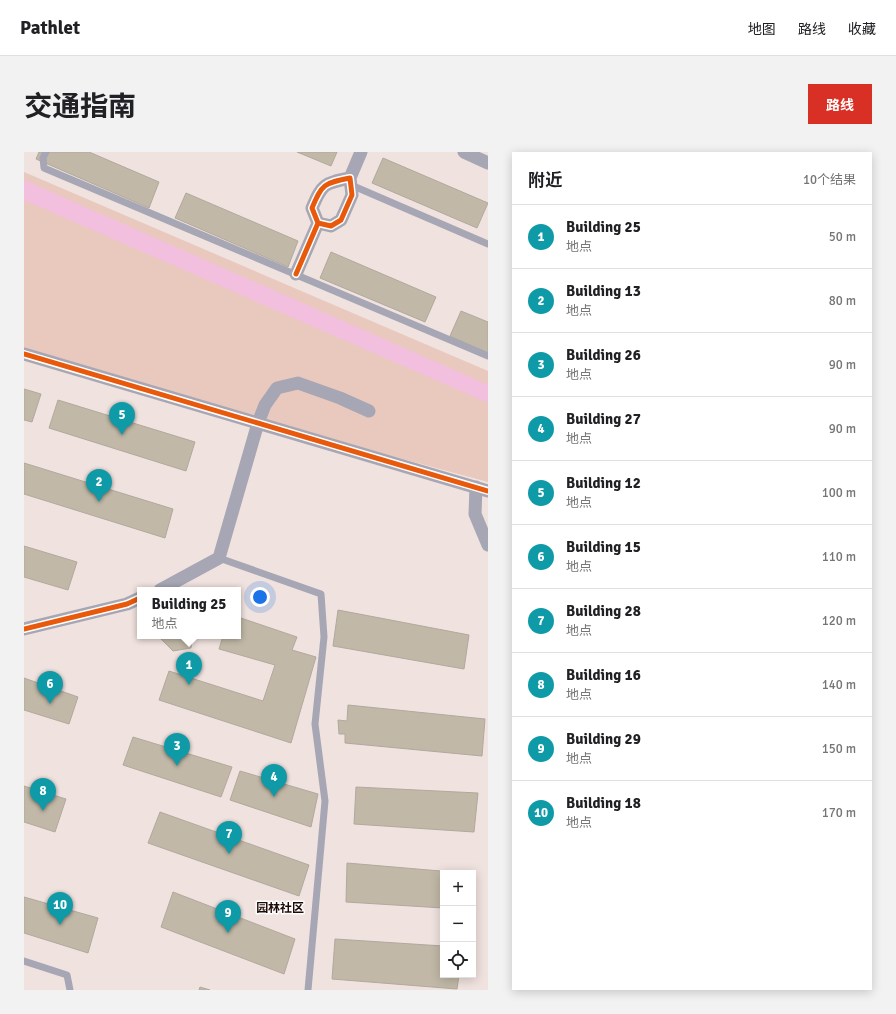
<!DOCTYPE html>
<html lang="zh">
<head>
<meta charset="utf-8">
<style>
  body { margin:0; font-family:Signika,"Noto Sans SC",sans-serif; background:#f2f2f2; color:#202124 }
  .controls { position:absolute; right:12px; bottom:12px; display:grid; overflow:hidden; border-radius:0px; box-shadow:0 2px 10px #0003 }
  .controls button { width:36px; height:36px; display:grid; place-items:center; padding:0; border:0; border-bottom:1px solid #e0e0e0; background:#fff; color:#202124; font:20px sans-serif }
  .you { position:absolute; left:236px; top:445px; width:14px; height:14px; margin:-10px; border:3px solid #fff; border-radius:50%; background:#1a73e8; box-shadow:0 0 0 6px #1a73e833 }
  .badge { display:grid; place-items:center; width:26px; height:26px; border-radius:50%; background:#d93025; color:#fff; font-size:13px; font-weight:700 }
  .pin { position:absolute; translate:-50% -33px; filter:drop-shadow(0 1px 2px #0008) }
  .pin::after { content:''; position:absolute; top:21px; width:14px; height:12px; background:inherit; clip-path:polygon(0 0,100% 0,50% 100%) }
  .popup { position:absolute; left:113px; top:435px; width:104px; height:52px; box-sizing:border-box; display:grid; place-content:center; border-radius:0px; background:#fff; filter:drop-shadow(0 1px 3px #0005); font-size:13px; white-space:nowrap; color:#757577 }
  .popup b { font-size:15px; color:#202124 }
  .popup::after { content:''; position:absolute; left:50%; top:100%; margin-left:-8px; border:8px solid transparent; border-top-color:#fff }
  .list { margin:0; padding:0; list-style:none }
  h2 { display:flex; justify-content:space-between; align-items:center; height:52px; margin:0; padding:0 16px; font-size:17px }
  h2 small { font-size:13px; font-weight:400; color:#757577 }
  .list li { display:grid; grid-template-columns:26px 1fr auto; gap:12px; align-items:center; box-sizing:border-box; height:64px; padding:0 16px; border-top:1px solid #e0e0e0 }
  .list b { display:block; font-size:15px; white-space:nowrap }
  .list p { margin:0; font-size:13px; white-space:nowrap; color:#757577 }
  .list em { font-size:13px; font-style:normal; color:#757577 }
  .icon { flex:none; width:22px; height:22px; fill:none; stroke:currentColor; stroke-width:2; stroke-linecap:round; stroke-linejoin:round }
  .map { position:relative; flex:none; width:464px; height:838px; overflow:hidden; border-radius:0px }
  header { display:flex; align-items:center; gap:24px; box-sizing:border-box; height:56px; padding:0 20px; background:#fff; border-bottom:1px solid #e0e0e0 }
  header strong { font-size:19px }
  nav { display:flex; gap:22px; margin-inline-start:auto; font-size:14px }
  .intro { display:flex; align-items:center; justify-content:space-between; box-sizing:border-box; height:96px; padding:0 24px }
  h1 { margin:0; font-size:28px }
  .button { padding:10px 18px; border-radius:0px; background:#d93025; color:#fff; font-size:14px; font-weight:700 }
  main { display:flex; gap:24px; padding:0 24px }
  aside { flex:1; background:#fff; border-radius:0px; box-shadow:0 2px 10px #0003 }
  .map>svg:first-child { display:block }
  .green { fill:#e9c8bd }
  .water { fill:#f3bfdf }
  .building { fill:#c1b8a7; stroke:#b2a99e }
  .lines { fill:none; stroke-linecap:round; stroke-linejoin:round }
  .service { stroke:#a6a6b4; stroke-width:7 }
  .minor { stroke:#a6a6b4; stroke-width:13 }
  .cycleway-casing { stroke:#fff; stroke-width:8 }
  .cycleway { stroke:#e8590c; stroke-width:5 }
  .labels { text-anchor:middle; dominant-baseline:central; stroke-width:3; stroke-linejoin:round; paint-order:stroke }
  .quarter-label { font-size:12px; font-weight:bold; fill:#1e0b05; stroke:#fff }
</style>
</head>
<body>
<header>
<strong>Pathlet</strong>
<nav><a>地图</a><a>路线</a><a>收藏</a></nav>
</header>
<div class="intro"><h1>交通指南</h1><a class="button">路线</a></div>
<main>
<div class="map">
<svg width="464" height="838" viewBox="0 0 464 838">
  <rect width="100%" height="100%" fill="#f0e2de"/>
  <path class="green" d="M0 20 464 219V330L253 273 0 196Z"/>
  <path class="water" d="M0 28 464 233V251L0 48Z"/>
  <path class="building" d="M15 0H65L135 30 125 56 12 7Z
    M273 0H313L307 14Z
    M359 6 464 51 453 76 348 31Z
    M162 41 274 89 264 115 151 66Z
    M307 100 412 145 401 170 296 126Z
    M437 159 464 170V201L426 184Z
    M0 237 17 242 8 270 0 268Z
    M34 248 171 290 162 319 25 276Z
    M0 311 149 357 141 386 0 342Z
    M0 394 53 410 44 438 0 425Z
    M314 458 445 483 440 517 309 494Z
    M214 465 273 485 268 498 292 505 267 591 135 548 145 519 239 549 251 513 195 497 199 484H214Z
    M134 484H169L167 496 149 499Z
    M0 526 54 545 45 572 0 558Z
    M324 553 461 567 458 604 321 591V582H315L314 568 323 569Z
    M109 585 208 615 197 645 99 613Z
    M216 619 294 642 287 675 206 648Z
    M0 634 42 647 31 680 0 670Z
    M332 635 454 641 450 680 330 672Z
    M136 660 285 713 275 744 124 691Z
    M323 711 440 721H419V756L322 750Z
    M149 740 271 787 260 822 137 775Z
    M0 745 74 766 64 801 0 781Z
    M311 787 419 794V823H435L433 837 308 827Z
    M176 835 186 838H175Z"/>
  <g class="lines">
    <path class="service" d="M22 0 19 6 20 16 464 204
      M327 33 464 92
      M195 406 297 442 300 485 291 572 301 649 284 838
      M0 809 43 823 46 838"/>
    <path class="minor" d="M440 0 464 11
      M326 26 337 0
      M272 122 294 71 288 56C298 32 300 31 326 26L328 43 317 68 307 74 294 71
      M0 202 464 339
      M452 335 451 362 464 393
      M136 438 195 406 234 271 241 253 253 236 274 231 316 246 345 259
      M0 477 103 452 116 446"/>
    <defs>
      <path id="cycleway" d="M272 122 294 71 288 56C298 32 300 31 326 26L328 43 317 68 307 74 294 71
        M0 202 464 339
        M0 477 103 452 116 446"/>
    </defs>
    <use href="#cycleway" class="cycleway-casing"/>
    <use href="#cycleway" class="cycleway"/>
  </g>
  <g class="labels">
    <g class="quarter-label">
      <text x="256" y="756">园林社区</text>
    </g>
  </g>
</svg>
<div class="controls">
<button>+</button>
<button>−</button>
<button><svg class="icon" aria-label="locate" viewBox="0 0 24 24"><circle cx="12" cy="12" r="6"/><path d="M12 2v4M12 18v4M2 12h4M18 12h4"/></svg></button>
</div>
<div class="you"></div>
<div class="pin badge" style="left:165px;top:533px;background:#0f9aa8">1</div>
<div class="popup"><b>Building 25</b>地点</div>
<div class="pin badge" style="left:75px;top:350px;background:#0f9aa8">2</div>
<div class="pin badge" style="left:153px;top:614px;background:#0f9aa8">3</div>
<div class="pin badge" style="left:250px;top:645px;background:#0f9aa8">4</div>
<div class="pin badge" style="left:98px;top:283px;background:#0f9aa8">5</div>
<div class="pin badge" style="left:26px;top:552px;background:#0f9aa8">6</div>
<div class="pin badge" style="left:205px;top:702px;background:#0f9aa8">7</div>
<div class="pin badge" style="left:19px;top:659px;background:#0f9aa8">8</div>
<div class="pin badge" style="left:204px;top:781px;background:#0f9aa8">9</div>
<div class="pin badge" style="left:36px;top:773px;background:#0f9aa8">10</div>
</div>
<aside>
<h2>附近<small>10个结果</small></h2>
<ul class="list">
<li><span class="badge" style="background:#0f9aa8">1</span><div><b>Building 25</b><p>地点</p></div><em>50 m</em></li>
<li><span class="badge" style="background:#0f9aa8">2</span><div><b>Building 13</b><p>地点</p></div><em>80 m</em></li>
<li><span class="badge" style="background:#0f9aa8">3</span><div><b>Building 26</b><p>地点</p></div><em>90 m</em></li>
<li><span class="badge" style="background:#0f9aa8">4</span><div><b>Building 27</b><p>地点</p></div><em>90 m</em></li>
<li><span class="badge" style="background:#0f9aa8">5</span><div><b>Building 12</b><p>地点</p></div><em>100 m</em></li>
<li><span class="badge" style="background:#0f9aa8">6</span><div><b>Building 15</b><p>地点</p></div><em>110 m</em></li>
<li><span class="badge" style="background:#0f9aa8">7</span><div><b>Building 28</b><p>地点</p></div><em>120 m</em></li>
<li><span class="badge" style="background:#0f9aa8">8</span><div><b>Building 16</b><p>地点</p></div><em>140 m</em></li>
<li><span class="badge" style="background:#0f9aa8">9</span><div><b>Building 29</b><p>地点</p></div><em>150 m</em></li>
<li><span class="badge" style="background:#0f9aa8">10</span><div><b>Building 18</b><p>地点</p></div><em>170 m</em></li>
</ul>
</aside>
</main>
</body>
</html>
